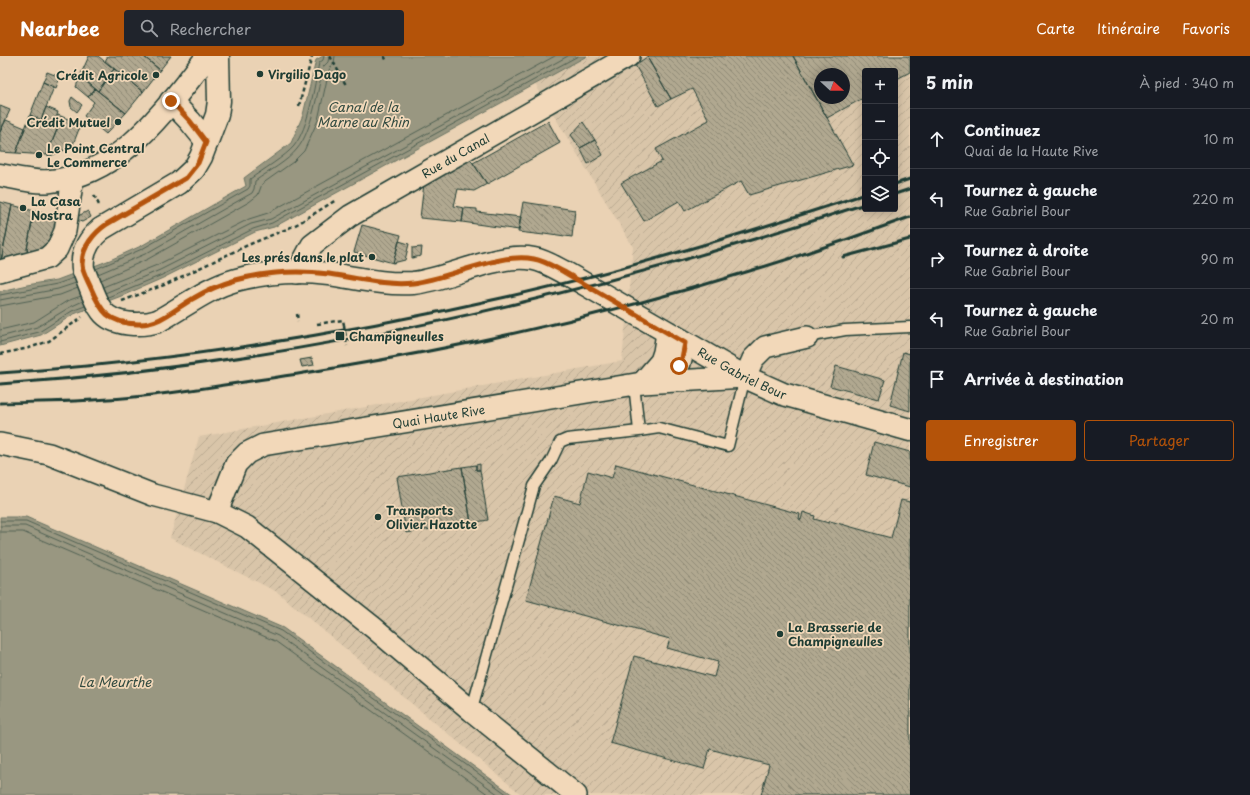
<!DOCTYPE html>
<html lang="fr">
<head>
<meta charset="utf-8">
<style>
  body { margin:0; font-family:"Playpen Sans",sans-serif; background:#20242c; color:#f1f3f6 }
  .controls { position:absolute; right:12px; top:12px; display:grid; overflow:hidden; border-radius:4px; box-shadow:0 2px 10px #0003 }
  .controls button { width:36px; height:36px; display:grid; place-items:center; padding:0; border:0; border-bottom:1px solid #363941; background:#171b24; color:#f1f3f6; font:20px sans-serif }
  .compass { position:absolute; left:814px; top:12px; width:36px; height:36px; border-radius:50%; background:#171b24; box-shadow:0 2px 10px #0003; rotate:111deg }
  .stop { position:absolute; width:12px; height:12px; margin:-9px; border:3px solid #b45309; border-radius:50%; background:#fff }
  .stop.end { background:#b45309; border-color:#fff; box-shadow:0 1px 4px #0008 }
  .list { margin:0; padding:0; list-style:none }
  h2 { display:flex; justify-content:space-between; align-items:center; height:52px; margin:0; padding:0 16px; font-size:17px }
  h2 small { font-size:13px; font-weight:400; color:#9ea1a6 }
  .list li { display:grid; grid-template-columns:26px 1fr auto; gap:12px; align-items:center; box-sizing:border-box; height:60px; padding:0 16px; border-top:1px solid #363941 }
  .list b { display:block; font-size:15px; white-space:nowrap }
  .list p { margin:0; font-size:13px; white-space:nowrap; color:#9ea1a6 }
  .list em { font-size:13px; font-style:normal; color:#9ea1a6 }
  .actions { display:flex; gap:8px; padding:12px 16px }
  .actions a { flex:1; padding:9px 0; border:1px solid #b45309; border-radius:4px; text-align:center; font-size:14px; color:#b45309 }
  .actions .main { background:#b45309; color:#fff }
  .icon { flex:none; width:22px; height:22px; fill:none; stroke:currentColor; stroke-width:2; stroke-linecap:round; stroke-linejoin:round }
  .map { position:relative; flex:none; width:910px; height:739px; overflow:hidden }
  header { display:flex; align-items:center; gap:24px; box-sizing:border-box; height:56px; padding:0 20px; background:#b45309; color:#fff }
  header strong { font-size:19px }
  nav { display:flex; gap:22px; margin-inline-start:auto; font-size:14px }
  .search { width:280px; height:36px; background:#20242c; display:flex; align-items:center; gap:10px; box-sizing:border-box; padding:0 14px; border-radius:4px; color:#9ea1a6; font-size:15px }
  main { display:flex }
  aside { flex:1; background:#171b24 }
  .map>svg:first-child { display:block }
  .industrial { fill:url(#industrial-furrows); fill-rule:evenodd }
  .water { fill:#999781; stroke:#687362 }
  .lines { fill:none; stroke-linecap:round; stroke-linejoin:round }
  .shore { stroke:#506153; stroke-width:1 }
  .building { fill:url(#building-back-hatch); stroke:#1f3d34; fill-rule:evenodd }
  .service-casing { stroke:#1f3d34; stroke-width:13 }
  .minor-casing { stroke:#1f3d34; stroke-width:24 }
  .secondary-casing { stroke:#1f3d34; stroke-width:25 }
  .path { stroke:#1f3d34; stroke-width:2.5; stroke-dasharray:4 3; stroke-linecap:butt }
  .service { stroke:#f2d8b9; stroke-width:10 }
  .minor { stroke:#f2d8b9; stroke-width:21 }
  .secondary { stroke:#f2d8b9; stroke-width:22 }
  .rail { stroke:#1f3d34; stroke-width:3 }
  .secondary-bridge-casing { stroke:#1f3d34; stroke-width:25; stroke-linecap:butt }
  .path-bridge { stroke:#1f3d34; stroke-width:2.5; stroke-dasharray:4 3; stroke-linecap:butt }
  .secondary-bridge { stroke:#f2d8b9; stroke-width:22 }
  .route { stroke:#b45309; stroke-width:5 }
  .poi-dot { fill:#1f3d34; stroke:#f2d8b9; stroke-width:1.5 }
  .labels { text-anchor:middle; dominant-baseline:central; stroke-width:3.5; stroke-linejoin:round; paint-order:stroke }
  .poi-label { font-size:12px; font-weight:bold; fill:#1f3d34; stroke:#f2d8b9; text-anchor:start }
  .street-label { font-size:12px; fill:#1f3d34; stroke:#f2d8b9 }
  .water-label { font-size:13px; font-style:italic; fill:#314a40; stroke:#f2d8b9 }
</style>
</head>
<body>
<header>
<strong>Nearbee</strong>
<div class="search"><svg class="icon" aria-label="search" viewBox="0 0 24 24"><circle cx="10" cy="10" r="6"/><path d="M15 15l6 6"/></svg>Rechercher</div>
<nav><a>Carte</a><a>Itinéraire</a><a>Favoris</a></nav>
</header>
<main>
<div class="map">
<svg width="910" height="739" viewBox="0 0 910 739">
  <defs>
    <pattern id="industrial-furrows" width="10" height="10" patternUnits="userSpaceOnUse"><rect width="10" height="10" fill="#d9c5a9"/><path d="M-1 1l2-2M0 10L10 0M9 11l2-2" fill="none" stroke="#baaa92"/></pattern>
    <pattern id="building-back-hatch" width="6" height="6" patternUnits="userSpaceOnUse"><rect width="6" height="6" fill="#b1a890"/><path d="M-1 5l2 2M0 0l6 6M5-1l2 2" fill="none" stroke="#8f8a76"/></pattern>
  </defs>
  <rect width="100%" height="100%" fill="#ead2b4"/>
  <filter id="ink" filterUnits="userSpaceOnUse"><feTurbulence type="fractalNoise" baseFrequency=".025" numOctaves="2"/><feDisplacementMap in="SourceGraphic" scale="8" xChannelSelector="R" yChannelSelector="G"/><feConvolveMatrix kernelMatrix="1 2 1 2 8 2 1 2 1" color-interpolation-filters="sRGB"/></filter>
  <g filter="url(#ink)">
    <path class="industrial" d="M587 0H910V739H522L277 536 170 482 199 381 622 305 633 191 535 28ZM865 15H895V153H865ZM820 18H844V42H820Z"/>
    <path class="water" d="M323 0H587L274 171 255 176 163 222 124 239 74 258 41 279 0 290V235L27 229 57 224 110 204 141 190 246 130 244 122 291 87 303 59 316 4Z
      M0 461H26L283 572 513 739H0Z"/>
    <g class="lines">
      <path class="shore" d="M96 213 142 193 248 133 250 130V123C261 115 286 100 294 90 309 71 314 31 319 7L323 4 324 0
        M98 218 145 198 252 137 254 133 255 125C269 115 287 106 297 93 312 76 318 33 323 11L328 6 329 0
        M100 224 148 203 249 146 258 139 262 128 293 106 304 95 318 64 329 14 334 7 335 0
        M103 231 157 209 249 163 268 157 555 0
        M105 237 160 214 251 168 271 163 568 0
        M0 239 57 228 74 222
        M108 241 162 219 253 173 272 167 578 0
        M0 244 58 233 76 227
        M0 250 60 239 78 232
        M0 274 34 266 67 245 81 240
        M0 281 37 271 70 251 83 245
        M0 286 39 276 72 255 85 250
        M0 465H26L281 575 508 739
        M0 470H25L278 580 499 739
        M0 476H23L275 585 489 739"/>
    </g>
    <path class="building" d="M89 0H98L114 13 98 35 80 20Z
      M108 0H143L160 14 143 36 105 5Z
      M143 0H171L160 14Z
      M650 0H793L853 109 749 139 741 125 685 155 679 145 644 165 621 127 662 105 656 93 709 64 692 33 671 43 647 1Z
      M793 0H910V16L895 24V15H865V41L827 62ZM820 18H844V42H820Z
      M647 1 671 43 658 50 635 9Z
      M114 13 143 36 126 57 98 35Z
      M47 16 60 21 56 32 43 26Z
      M80 20 95 33 88 41 76 31Z
      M43 26 54 31 41 64 30 59Z
      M95 33 126 57 106 78 84 60 94 46 88 41Z
      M72 41 82 49 77 56 71 51 70 45Z
      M0 50 10 54 0 76Z
      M46 51 58 56 54 69 41 64Z
      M30 59 58 71 47 99 16 97Z
      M58 59 81 68 72 91 50 100 47 99 58 71 54 69Z
      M6 64 25 72 16 97 0 96V76Z
      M548 65 560 87 487 128 473 107Z
      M583 66 595 84 580 92 571 79Z
      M595 84 603 99 588 108 580 92Z
      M468 102 473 107 487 128 474 135 458 133 454 150 464 152 462 166 420 162 424 127Z
      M0 146 12 149 1 205H0Z
      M523 146 575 154 572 181 544 177V179L518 176Z
      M12 149 34 155 27 193 28 197 1 205Z
      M464 152 477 153V156L521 161 519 174 462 166Z
      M34 155 57 161 51 190 28 197 27 193Z
      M88 155 91 161 82 166 76 164 78 160Z
      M362 169 401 179 393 207 354 196Z
      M399 185 409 188 405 204 393 207Z
      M422 191 421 200 412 202V192Z
      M903 296 910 298V355L890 349Z
      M312 302 314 309 302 311 300 304Z
      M836 310 885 324 879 343 830 330Z
      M874 386 910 396V431L866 419Z
      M480 408V414H476V409Z
      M616 408 800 458 799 463 801 464 803 456 815 460 814 463 829 467 830 465 891 482 901 444 910 446V739H761L769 709 710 693 704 713 610 687 634 600 714 621 718 606 667 592 670 583 526 544 554 440 580 447 588 415 612 422Z
      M476 409V414H480L488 464 471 467 462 411Z
      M462 411 471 467 406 477 397 421Z"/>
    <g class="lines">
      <defs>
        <path id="service" d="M807 281 845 274 910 271
          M634 328 639 375 659 372 728 390 745 321
          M471 656 534 430 551 405 560 386 567 383 639 375"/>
        <g id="minor">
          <path d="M0 215 47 202 57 193 65 175 73 121"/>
          <path id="s1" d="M297 217 312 189 350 160 629 0"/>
          <path d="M668 325 680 307 685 287"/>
          <path d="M642 327 661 305 664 296 667 277"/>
          <path d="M0 388 49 398 153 439 217 456 247 471 374 572 472 655 576 739"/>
          <path id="s2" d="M217 456 236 408 247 397 263 389 642 327 745 321 753 303 765 291 807 281"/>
        </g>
        <g id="secondary">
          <path d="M171 45 190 65 207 86"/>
          <path d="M0 119C16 122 35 127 51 125 124 118 166 51 208 0"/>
          <path d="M101 173 179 127 194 113 201 101 217 59 219 45 218 0"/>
          <path id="s3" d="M158 265C184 251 207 232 236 224 266 216 298 214 329 218 357 222 385 229 413 227 450 223 497 196 534 203 545 205 554 211 564 216L745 321 783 338 910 374"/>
        </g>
      </defs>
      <use href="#service" class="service-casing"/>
      <use href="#minor" class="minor-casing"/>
      <use href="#secondary" class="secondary-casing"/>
      <path class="path" d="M330 0 346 29
        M384 0 387 5
        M299 50 312 0
        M94 139 100 151
        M122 245 164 229 248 189 289 172 299 167 336 144
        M297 258 298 265
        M317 268 343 264 344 269
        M0 298 29 292 49 285 82 261"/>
      <use href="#service" class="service"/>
      <use href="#minor" class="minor"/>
      <use href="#secondary" class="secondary"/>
      <path class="rail" d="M895 128 910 123
        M895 138 910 133
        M843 201 910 183
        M0 317C170 306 339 279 506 241 627 214 747 177 865 138
        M0 328C296 308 584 241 865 148
        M0 347C36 346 72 346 108 343 147 341 185 335 224 329 263 323 301 318 340 311 534 279 726 229 910 161"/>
      <defs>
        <path id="secondary-bridge" d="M101 173C89 183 81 196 83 213 89 226 93 244 102 255 113 270 143 270 158 265"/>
      </defs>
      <use href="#secondary-bridge" class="secondary-bridge-casing"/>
      <path class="path-bridge" d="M344 269 347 290"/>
      <use href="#secondary-bridge" class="secondary-bridge"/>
    </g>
  </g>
  <g class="lines" filter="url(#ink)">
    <path class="route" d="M171 45 190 65 206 86 198 107 186 122 107 168C94 177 82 191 82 208 82 215 87 223 90 230 101 256 108 267 138 268 160 269 176 252 194 242 207 234 222 228 236 224 266 216 298 214 329 218 357 222 385 230 413 227 450 223 497 196 534 203 545 205 554 211 564 216L685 287 682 302 679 310"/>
  </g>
  <g class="poi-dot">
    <circle cx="260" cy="18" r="4"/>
    <circle cx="156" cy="19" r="4"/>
    <circle cx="118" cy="66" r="4"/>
    <circle cx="39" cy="99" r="4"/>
    <circle cx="23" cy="152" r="4"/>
    <circle cx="372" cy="201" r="4"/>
    <rect x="335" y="275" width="10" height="10" rx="2"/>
    <circle cx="378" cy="461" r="4"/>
    <circle cx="780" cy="578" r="4"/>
  </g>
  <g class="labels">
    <g class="poi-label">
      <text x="268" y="18">Virgilio Dago</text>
      <text x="148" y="19" text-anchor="end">Crédit Agricole</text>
      <text x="110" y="66" text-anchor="end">Crédit Mutuel</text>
      <text x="47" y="92">Le Point Central<tspan x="47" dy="14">Le Commerce</tspan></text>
      <text x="31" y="145">La Casa<tspan x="31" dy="14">Nostra</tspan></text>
      <text x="364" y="201" text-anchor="end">Les prés dans le plat</text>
      <text x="349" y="280">Champigneulles</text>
      <text x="386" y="454">Transports<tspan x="386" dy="14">Olivier Hazotte</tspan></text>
      <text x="788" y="571">La Brasserie de<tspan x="788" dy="14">Champigneulles</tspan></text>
    </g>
    <g class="street-label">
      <text stroke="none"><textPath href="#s1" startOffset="201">Rue du Canal</textPath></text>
      <text stroke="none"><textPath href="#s3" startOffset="629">Rue Gabriel Bour</textPath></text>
      <text stroke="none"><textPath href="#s2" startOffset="263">Quai Haute Rive</textPath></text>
    </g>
    <g class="water-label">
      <text x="363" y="50">Canal de la<tspan x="363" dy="15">Marne au Rhin</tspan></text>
      <text x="115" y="625">La Meurthe</text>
    </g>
  </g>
</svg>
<div class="controls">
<button>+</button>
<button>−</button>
<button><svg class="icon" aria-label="locate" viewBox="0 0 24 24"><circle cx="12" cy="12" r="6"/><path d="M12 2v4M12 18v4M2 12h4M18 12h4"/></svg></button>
<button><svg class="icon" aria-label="layers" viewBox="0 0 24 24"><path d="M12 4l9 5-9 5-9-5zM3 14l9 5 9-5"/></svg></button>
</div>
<svg class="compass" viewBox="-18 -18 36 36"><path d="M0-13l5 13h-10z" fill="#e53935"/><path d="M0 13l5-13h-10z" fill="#9ea1a6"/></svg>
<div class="stop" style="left:679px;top:310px"></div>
<div class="stop end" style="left:171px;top:45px"></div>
</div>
<aside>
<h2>5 min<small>À pied · 340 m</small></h2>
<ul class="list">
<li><svg class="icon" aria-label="ahead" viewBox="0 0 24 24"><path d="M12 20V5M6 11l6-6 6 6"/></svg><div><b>Continuez</b><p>Quai de la Haute Rive</p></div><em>10 m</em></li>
<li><svg class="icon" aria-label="left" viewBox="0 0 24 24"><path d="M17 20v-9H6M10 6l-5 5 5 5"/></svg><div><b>Tournez à gauche</b><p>Rue Gabriel Bour</p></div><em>220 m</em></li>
<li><svg class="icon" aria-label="right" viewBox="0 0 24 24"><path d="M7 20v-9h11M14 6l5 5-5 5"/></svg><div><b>Tournez à droite</b><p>Rue Gabriel Bour</p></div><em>90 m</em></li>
<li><svg class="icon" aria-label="left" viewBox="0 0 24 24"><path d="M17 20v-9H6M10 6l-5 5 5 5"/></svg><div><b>Tournez à gauche</b><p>Rue Gabriel Bour</p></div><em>20 m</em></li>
<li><svg class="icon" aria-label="arrive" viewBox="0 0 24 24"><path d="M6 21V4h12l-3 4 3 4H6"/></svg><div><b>Arrivée à destination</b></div></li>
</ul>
<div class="actions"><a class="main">Enregistrer</a><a>Partager</a></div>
</aside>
</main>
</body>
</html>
